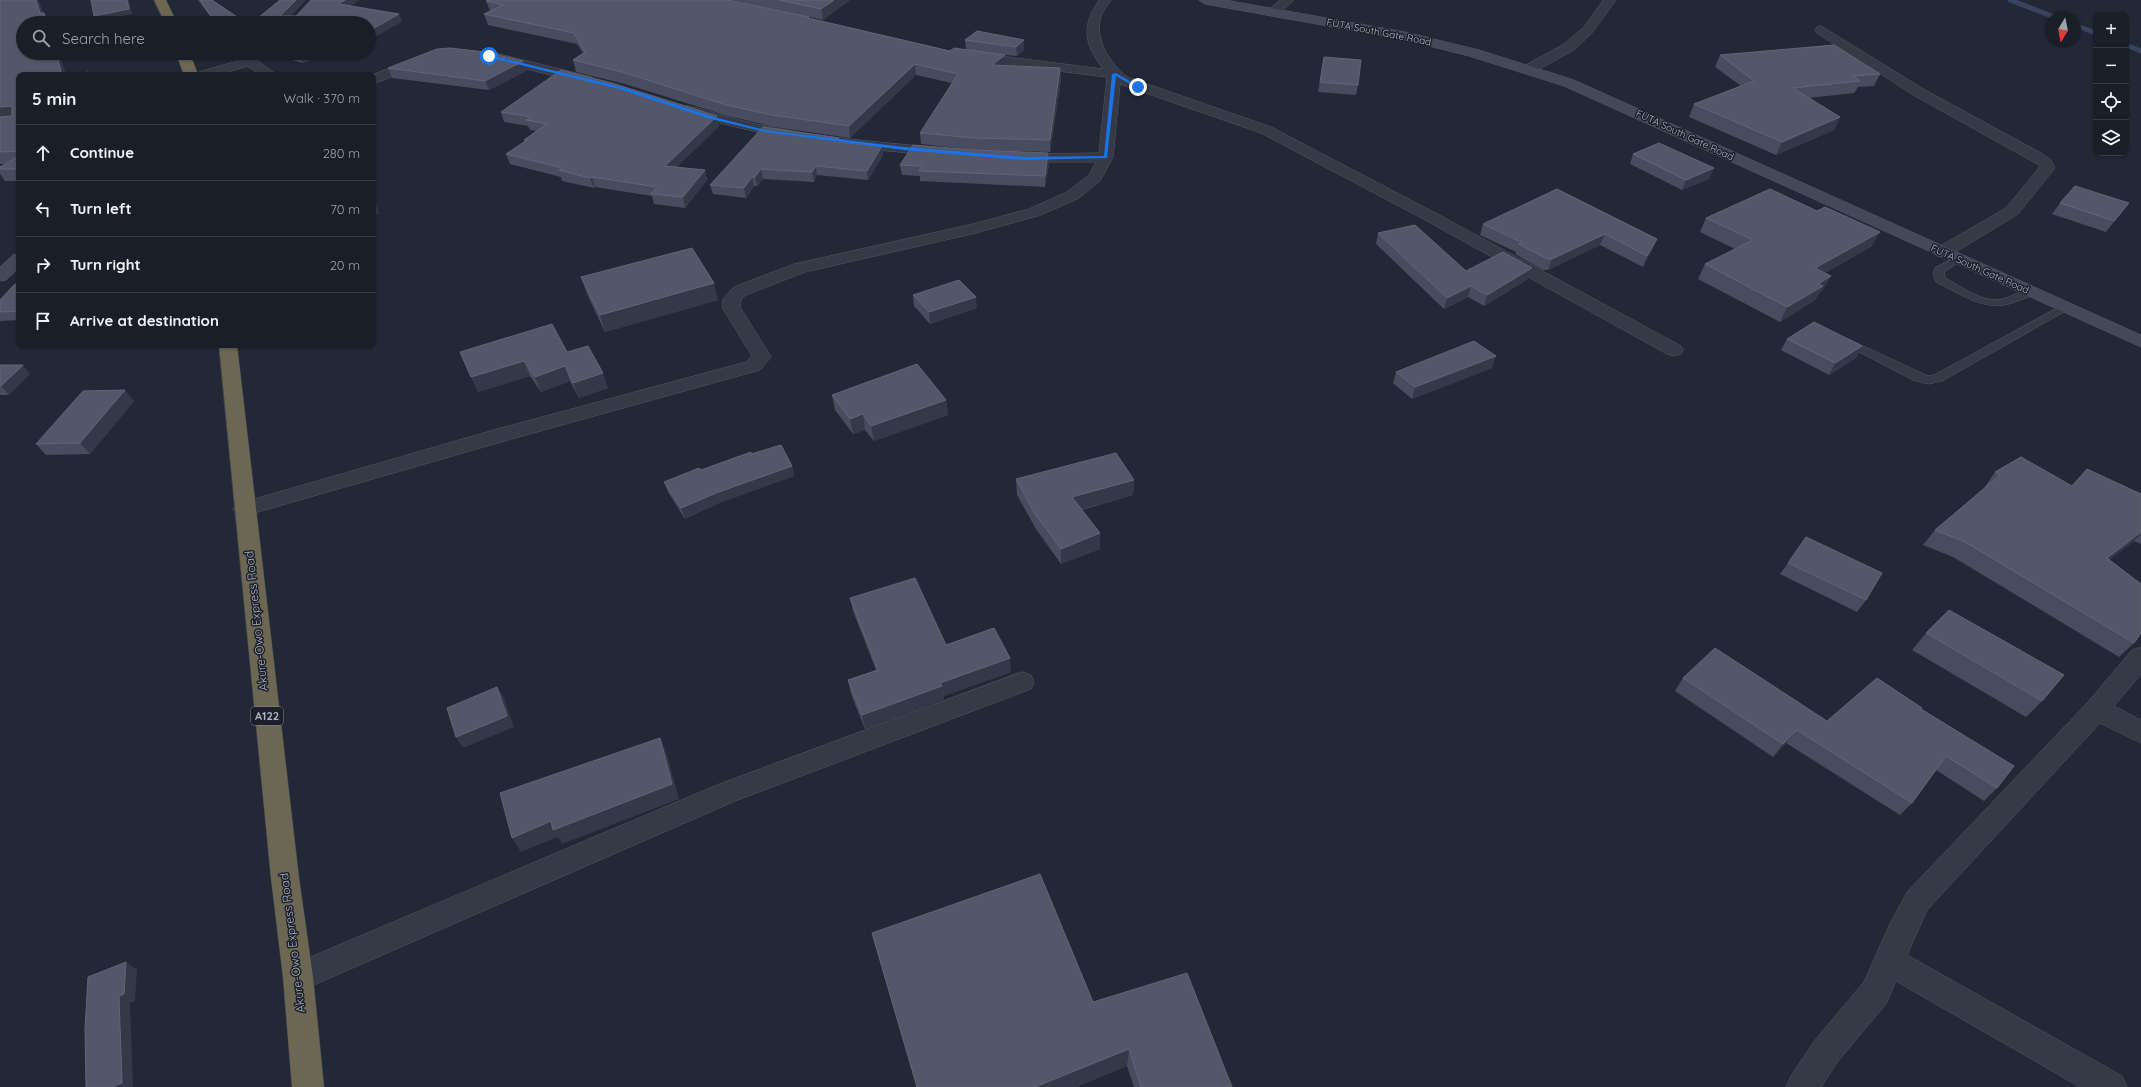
<!DOCTYPE html>
<html lang="en">
<head>
<meta charset="utf-8">
<style>
  body { margin:0; font-family:Quicksand,sans-serif; background:#272b34; color:#f1f3f6 }
  .controls { position:absolute; right:12px; top:12px; display:grid; overflow:hidden; border-radius:8px; box-shadow:0 1px 3px #0004 }
  .controls button { width:36px; height:36px; display:grid; place-items:center; padding:0; border:0; border-bottom:1px solid #383c45; background:#1a1e28; color:#f1f3f6; font:20px sans-serif }
  .compass { position:absolute; left:2045px; top:12px; width:36px; height:36px; border-radius:50%; background:#1a1e28; box-shadow:0 1px 3px #0004; rotate:190deg }
  .stop { position:absolute; width:12px; height:12px; margin:-9px; border:3px solid #1a73e8; border-radius:50%; background:#fff }
  .stop.end { background:#1a73e8; border-color:#fff; box-shadow:0 1px 4px #0008 }
  .list { margin:0; padding:0; list-style:none }
  h2 { display:flex; justify-content:space-between; align-items:center; height:52px; margin:0; padding:0 16px; font-size:17px }
  h2 small { font-size:13px; font-weight:400; color:#9fa2a8 }
  .list li { display:grid; grid-template-columns:26px 1fr auto; gap:12px; align-items:center; box-sizing:border-box; height:56px; padding:0 16px; border-top:1px solid #383c45 }
  .list b { display:block; font-size:15px; white-space:nowrap }
  .list em { font-size:13px; font-style:normal; color:#9fa2a8 }
  .icon { flex:none; width:22px; height:22px; fill:none; stroke:currentColor; stroke-width:2; stroke-linecap:round; stroke-linejoin:round }
  .map { position:relative; flex:none; width:2141px; height:1087px; overflow:hidden }
  .search { position:absolute; background:#1a1e28; box-shadow:0 1px 3px #0004; left:16px; top:16px; width:360px; height:44px; display:flex; align-items:center; gap:10px; box-sizing:border-box; padding:0 14px; border-radius:22px; color:#9fa2a8; font-size:15px }
  .panel { position:absolute; background:#1a1e28; box-shadow:0 1px 3px #0004; left:16px; top:72px; width:360px; height:276px; border-radius:8px }
  .map>svg:first-child { display:block }
  .lines { fill:none; stroke-linecap:round; stroke-linejoin:round }
  .stream { stroke:#39425f; stroke-width:5 }
  .lane-casing { stroke:#535765; stroke-width:1 }
  .street-casing { stroke:#535765; stroke-width:1 }
  .secondary-casing { stroke:#535765; stroke-width:1 }
  .highway-casing { stroke:#404452; stroke-width:1 }
  .lane { fill:#363a47; fill-rule:evenodd }
  .street { fill:#363a47; fill-rule:evenodd }
  .secondary { fill:#44495a; fill-rule:evenodd }
  .highway { fill:#6c6753; fill-rule:evenodd }
  .wall { fill:#474d5e }
  .shaded-wall { fill:#333949 }
  .building { fill:#525869; stroke:#616677 }
  .route { fill:#1a73e8 }
  .labels { text-anchor:middle; dominant-baseline:central; stroke-width:3; stroke-linejoin:round; paint-order:stroke }
  .far-street-label { font-size:10px; fill:#b0b4c3; stroke:#1b1f2b }
  .shield { fill:#1b1f2b; stroke:#838795; stroke-width:1 }
  .shield-label { font-size:11px; font-weight:bold; fill:#b0b4c3 }
  .street-label { font-size:12px; fill:#b0b4c3; stroke:#1b1f2b }
</style>
</head>
<body>
<div class="map">
<svg width="2141" height="1087" viewBox="0 0 2141 1087">
  <rect width="100%" height="100%" fill="#222836"/>
  <g class="lines">
    <path class="stream" d="M2010 0 2057 18
      M2075 25 2096 33
      M2126 45 2141 51"/>
    <defs>
      <path id="lane" d="M1959 256 1964 259 1944 272 1945 278C1961 286 1984 304 2002 299 2012 297 2021 290 2031 288L2037 291C2033 296 2026 298 2020 300 1988 315 1965 296 1936 282L1933 274 1935 268Z
        M2065 304 2071 307 2069 309 1942 381 1928 384 1913 380 1838 341 1840 339H1848L1928 376 1934 375Z"/>
      <path id="street" d="M1099 0H1111C1108 5 1103 10 1101 16 1094 40 1110 63 1127 77L1271 127 1441 216 1681 346 1683 350 1681 354 1674 356 1667 354 1429 222 1261 133 1120 84 1113 157 1100 181 1079 198 1041 215 976 233 805 272 746 295 741 300 740 307 771 357 760 370 508 440 244 516 236 514 233 509 236 504 244 502 494 430 746 362 752 356 722 307 723 299 734 287 794 264 973 224 1029 209 1067 192 1089 175 1096 162H1019L1014 161 1012 158 1014 155 1019 154 1099 153 1107 77 976 61 969 57 976 53 1103 69C1084 43 1081 27 1099 0Z
        M1281 0H1294L1277 15H1269L1267 12Z
        M1604 0H1616L1591 34 1574 50 1534 72H1524L1522 69 1524 66 1564 44 1583 28Z
        M1821 26 1925 90 2041 153 2051 160 2055 168 2018 214 1949 256H1937L1935 252 1937 248 2006 208 2039 168V165L1915 96 1817 33 1815 30 1817 27Z
        M251 53H267L257 60 277 75H261L247 66 219 75H197L199 72 234 62Z
        M495 53 592 77 594 80 587 84 490 60 488 57 490 54Z
        M419 57 426 61 424 64 373 84V75Z
        M689 106C710 111 730 118 751 123 813 137 877 142 941 148L946 149 948 152 946 155 941 156C854 148 768 139 684 113L682 110 684 107Z
        M2141 648V674L2114 706 2141 720V743L2100 723 1927 910 1907 955 2122 1076 2127 1087H2080L1896 981 1886 1004 1838 1061 1821 1087H1786L1791 1076 1816 1039 1864 982 1889 926 1907 892 2088 702 2132 650Z
        M1022 672 1031 675 1034 682 1031 689 735 801 309 987 298 992 287 987 283 977 287 967 717 785Z"/>
      <path id="secondary" d="M1199 0H1225L1405 32 1479 50 1574 80 2141 335V347L1564 86 1469 56 1405 40 1205 4Z
        M19 254V268L6 280 0 281V267L13 255Z"/>
      <path id="highway" d="M154 0H166L177 23H165Z
        M176 53H190L198 75H184Z
        M219 345H237L299 878 313 977 324 1087H292L283 977 271 878Z"/>
    </defs>
    <use href="#lane" class="lane-casing"/>
    <use href="#street" class="street-casing"/>
    <use href="#secondary" class="secondary-casing"/>
    <use href="#highway" class="highway-casing"/>
    <use href="#lane" class="lane"/>
    <use href="#street" class="street"/>
    <use href="#secondary" class="secondary"/>
    <use href="#highway" class="highway"/>
  </g>
  <path class="wall" d="M0 0H38L43 13 19 75V181H5L0 174V167L5 164H0Z
    M198 0H212L246 23H215Z
    M486 0H728L950 51 966 49 965 40 977 31 1024 50 1017 56 1005 55V66L1060 68 1061 80 1050 152 975 150 921 144 920 133 952 83 916 75 850 138 774 127 728 116 625 84 576 72 573 60 583 53 577 44 488 25 484 14 490 11 486 1 487 0Z
    M731 0H850L823 20Z
    M268 53H329L303 63 268 54Z
    M1720 55 1880 74 1874 86 1858 87 1854 93 1809 98 1840 117 1834 130 1776 155 1689 117 1694 104 1741 86 1715 67Z
    M1324 57 1358 85 1356 95 1318 92Z
    M523 61 526 71 489 90 392 78 388 68Z
    M501 112 717 116 719 126 677 167 705 170 707 180 685 208 654 204 652 196 595 187 594 188 562 181 561 177 510 164 506 154 524 142V140L536 131 530 130 528 126 504 122Z
    M839 143 882 146 883 155 868 180 817 175 814 182 763 179 757 186H754L746 198 713 194 710 185Z
    M1633 154 1714 168 1709 179 1682 190 1630 164Z
    M1049 164 1045 187 920 181V176L902 175 900 165Z
    M2060 203H2129L2106 232 2052 214Z
    M1706 218 1872 246 1825 273 1823 290 1819 293 1815 300 1780 322 1698 279 1705 264 1735 249 1700 232Z
    M1483 224 1657 239 1652 250 1643 267 1600 245 1548 270H1543L1515 254 1516 252 1480 235Z
    M1378 233 1466 271 1528 279 1484 306 1468 297 1444 309 1376 244Z
    M581 277 718 300 605 332 587 294Z
    M19 284V320L0 321V312Z
    M913 295 977 308 930 324 914 306Z
    M1787 339 1862 346 1856 358 1829 375 1781 350Z
    M460 352H567L608 388 579 398 570 381 541 392 530 376 478 392Z
    M0 365 30 374 9 395H0Z
    M1492 368 1412 399 1393 383 1396 372Z
    M832 395 946 400 948 415 874 441 865 430 853 434 835 410Z
    M134 401 90 454 46 455 36 444Z
    M751 454 792 466 794 476 719 503 685 519 668 492 664 482Z
    M1995 472 2072 486 2141 494V544L2134 541 2109 560 2134 643 2119 657 1953 557 1923 545 1935 530 1985 488H1984Z
    M1016 479 1134 480 1133 495 1082 510 1100 549 1061 564 1036 529 1017 495Z
    M1788 563 1866 600 1857 612 1780 574Z
    M850 598 946 645 1011 672 943 696 944 699 865 729 851 694 848 680 876 670 853 611Z
    M1926 633 2042 701 2026 717 1912 650Z
    M1683 678 1827 721 1921 709 1997 788 1984 801 1936 770 1912 803 1900 815 1786 743 1773 757 1675 691Z
    M872 933 1093 1002 1232 1087H1134L1127 1066 1076 1087H917Z"/>
  <path class="shaded-wall" d="M36 0H38L47 23 40 13Z
    M127 0H129L132 14 97 21 94 16Z
    M296 0H306L285 23 280 16Z
    M345 0H360L342 12 339 4Z
    M834 0H850L823 20 821 9Z
    M44 13 50 23H47Z
    M399 14 402 22 369 40V31Z
    M1024 40V50L1017 56 1016 47Z
    M56 53H59L66 75H62Z
    M305 53H329L303 63 299 55Z
    M1005 55V66L992 65Z
    M523 61 526 71 489 90 485 81Z
    M915 64 916 75 850 138 849 126Z
    M1060 68 1061 80 1050 152V140Z
    M12 106 19 115 0 119V107Z
    M717 116 719 126 668 176 665 166Z
    M1840 117 1834 130 1776 155 1782 142Z
    M839 138 840 147 834 142Z
    M882 146 883 155 868 180 867 171Z
    M1048 153 1049 164 1045 187V176Z
    M816 166 817 175 814 182 812 172Z
    M1714 168 1709 179 1682 190 1686 180Z
    M761 169 763 179 757 186 755 177Z
    M705 170 707 180 685 208 683 197Z
    M592 177 595 187 594 188 590 178Z
    M752 177 754 186 746 198 744 188Z
    M373 192 379 214 373 215Z
    M2129 203 2121 214 2106 232 2114 221Z
    M1880 232 1872 246 1807 283 1815 268Z
    M1605 234 1600 245 1548 270 1552 259Z
    M1657 239 1652 250 1643 267 1647 256Z
    M1532 268 1528 279 1484 306 1487 295Z
    M1831 276 1823 290 1819 293 1815 300 1780 322 1787 307 1818 284Z
    M714 283 718 300 605 332 600 315Z
    M1471 286 1468 297 1444 309 1447 298Z
    M976 297 977 308 930 324 929 312Z
    M1862 346 1856 358 1829 375 1835 363Z
    M1496 356 1492 368 1412 399 1415 387Z
    M524 361 530 376 478 392 471 377Z
    M23 365 30 374 9 395 1 386Z
    M565 366 570 381 541 392 535 377Z
    M603 373 608 388 579 398 573 383Z
    M125 390 134 401 90 454 80 443Z
    M946 400 948 415 874 441 871 426Z
    M863 414 865 430 853 434 850 419Z
    M792 466 794 476 719 503 685 519 681 508 716 493Z
    M1134 480 1133 495 1072 512V497Z
    M2141 532V534L2134 541 2093 573 2107 558Z
    M1100 533V549L1061 564V549Z
    M1010 658 1011 672 943 696 944 699 865 729 862 715 940 683Z
    M497 687 504 698 514 727 463 748 456 737Z
    M1797 730 1786 743 1773 757 1783 744Z
    M660 738 667 754 679 799 562 844 558 837 521 852 512 838Z
    M126 962 137 970 135 1001 130 1003 133 1087H112L119 996Z
    M1129 1049 1127 1066 1076 1087H1035Z"/>
  <path class="building" d="M0 0H36L40 13H44L47 23H23V53H56L62 75H19V151L0 152V117L12 116V106L0 107Z
    M91 0H127L129 9 94 16Z
    M200 0H212L246 23H216Z
    M280 0H296L280 16H296L311 0H345L339 4 399 14 369 31V23H252Z
    M488 0H728L809 17 808 18 950 51 954 48 1005 55 992 65 1060 68 1050 140 974 138 920 133 958 74 915 64 849 126 772 115 726 105 622 72 573 60 585 52 574 33 484 14 503 5 486 1Z
    M779 0H834L821 9Z
    M977 31 1024 40 1016 47 965 40Z
    M1834 45 1880 74 1853 76 1860 81 1793 88 1840 117 1782 142 1694 104 1754 81 1720 55Z
    M450 48 485 52 523 61 485 81 388 68 437 49Z
    M290 53H305L299 55Z
    M1324 57 1361 60 1358 85 1320 82Z
    M561 70 612 83 717 116 665 166 705 170 683 197 651 194 657 187 592 177 590 178 559 170 562 168 506 154 527 140H524L547 124 526 120 531 117 501 112Z
    M88 72 89 75H76Z
    M763 127 839 138 834 142 882 146 867 171 816 166 812 172 761 169 755 177H752L744 188 710 185Z
    M1659 143 1714 168 1686 180 1633 154Z
    M913 145 974 150 1048 153 1045 176 919 171 922 166 900 165Z
    M19 156V169H0V167Z
    M2075 186 2129 203 2114 221 2060 203Z
    M1557 189 1657 239 1647 256 1605 234 1552 259H1547L1519 244 1521 242 1483 224Z
    M1770 189 1817 211 1825 207 1880 232 1815 268 1831 276 1818 284 1823 286 1787 307 1705 264 1753 240 1706 218Z
    M1415 225 1466 271 1503 252 1532 268 1487 295 1471 286 1447 298 1378 233Z
    M692 248 714 283 600 315 581 277Z
    M959 280 976 297 929 312 913 295Z
    M15 284H19V311L0 312V300Z
    M1814 322 1862 346 1835 363 1787 339Z
    M552 324 567 352 588 346 603 373 573 383 565 366 535 377 524 361 471 377 460 352Z
    M1474 341 1496 356 1415 387 1396 372Z
    M917 364 946 400 871 426 863 414 850 419 832 395Z
    M0 365H23L1 386H0Z
    M125 390 80 443 36 444 83 391Z
    M781 445 792 466 716 493 681 508 664 482 699 468 701 470 751 452V454Z
    M1116 453 1134 480 1072 497 1100 533 1061 549 1035 514 1016 479Z
    M2021 457 2072 486 2087 469 2141 494V532L2107 558 2141 584V633L2134 643 1965 542 1935 530 2000 475 1995 472Z
    M1806 537 1882 573 1866 600 1788 563Z
    M915 578 946 645 994 628 1010 658 940 683 942 686 862 715 848 680 878 670 850 598Z
    M1949 610 2064 675 2042 701 1926 633Z
    M1715 648 1827 721 1877 678 1922 708 1921 709 2014 766 1997 788 1946 756 1912 803 1797 730 1783 744 1683 678Z
    M497 687 507 716 456 737 447 708Z
    M660 738 672 784 553 830 551 821 512 838 500 793Z
    M1040 874 1093 1002 1187 973 1232 1087H1141L1129 1049 1035 1087H917L872 933Z
    M126 962 124 994 119 996 122 1083 112 1087H86L85 1029 88 977Z"/>
  <path class="route" d="M489 55 622 87 714 117 765 130 904 147 1025 157 1104 156 1112 74 1116 73 1140 87 1137 88 1116 76 1107 158 1025 160 904 150 765 132 711 119 619 89 487 57Z"/>
  <g class="labels">
    <g class="far-street-label">
      <text transform="translate(1379 32) rotate(11)">FUTA South Gate Road</text>
      <text transform="translate(1685 135) rotate(25)">FUTA South Gate Road</text>
      <text transform="translate(1980 269) rotate(24)">FUTA South Gate Road</text>
    </g>
    <rect class="shield" x="251" y="707" width="32" height="18" rx="3"/>
    <g class="shield-label">
      <text x="267" y="716">A122</text>
    </g>
    <g class="street-label">
      <text transform="translate(256 621) rotate(-96)">Akure-Owo Express Road</text>
      <text transform="translate(292 943) rotate(-97)">Akure-Owo Express Road</text>
    </g>
  </g>
</svg>
<div class="controls">
<button>+</button>
<button>−</button>
<button><svg class="icon" aria-label="locate" viewBox="0 0 24 24"><circle cx="12" cy="12" r="6"/><path d="M12 2v4M12 18v4M2 12h4M18 12h4"/></svg></button>
<button><svg class="icon" aria-label="layers" viewBox="0 0 24 24"><path d="M12 4l9 5-9 5-9-5zM3 14l9 5 9-5"/></svg></button>
</div>
<svg class="compass" viewBox="-18 -18 36 36"><path d="M0-13l5 13h-10z" fill="#e53935"/><path d="M0 13l5-13h-10z" fill="#9fa2a8"/></svg>
<div class="stop" style="left:489px;top:56px"></div>
<div class="stop end" style="left:1138px;top:87px"></div>
<div class="search"><svg class="icon" aria-label="search" viewBox="0 0 24 24"><circle cx="10" cy="10" r="6"/><path d="M15 15l6 6"/></svg>Search here</div>
<section class="panel">
<h2>5 min<small>Walk · 370 m</small></h2>
<ul class="list">
<li><svg class="icon" aria-label="ahead" viewBox="0 0 24 24"><path d="M12 20V5M6 11l6-6 6 6"/></svg><div><b>Continue</b></div><em>280 m</em></li>
<li><svg class="icon" aria-label="left" viewBox="0 0 24 24"><path d="M17 20v-9H6M10 6l-5 5 5 5"/></svg><div><b>Turn left</b></div><em>70 m</em></li>
<li><svg class="icon" aria-label="right" viewBox="0 0 24 24"><path d="M7 20v-9h11M14 6l5 5-5 5"/></svg><div><b>Turn right</b></div><em>20 m</em></li>
<li><svg class="icon" aria-label="arrive" viewBox="0 0 24 24"><path d="M6 21V4h12l-3 4 3 4H6"/></svg><div><b>Arrive at destination</b></div></li>
</ul>
</section>
</div>
</body>
</html>
